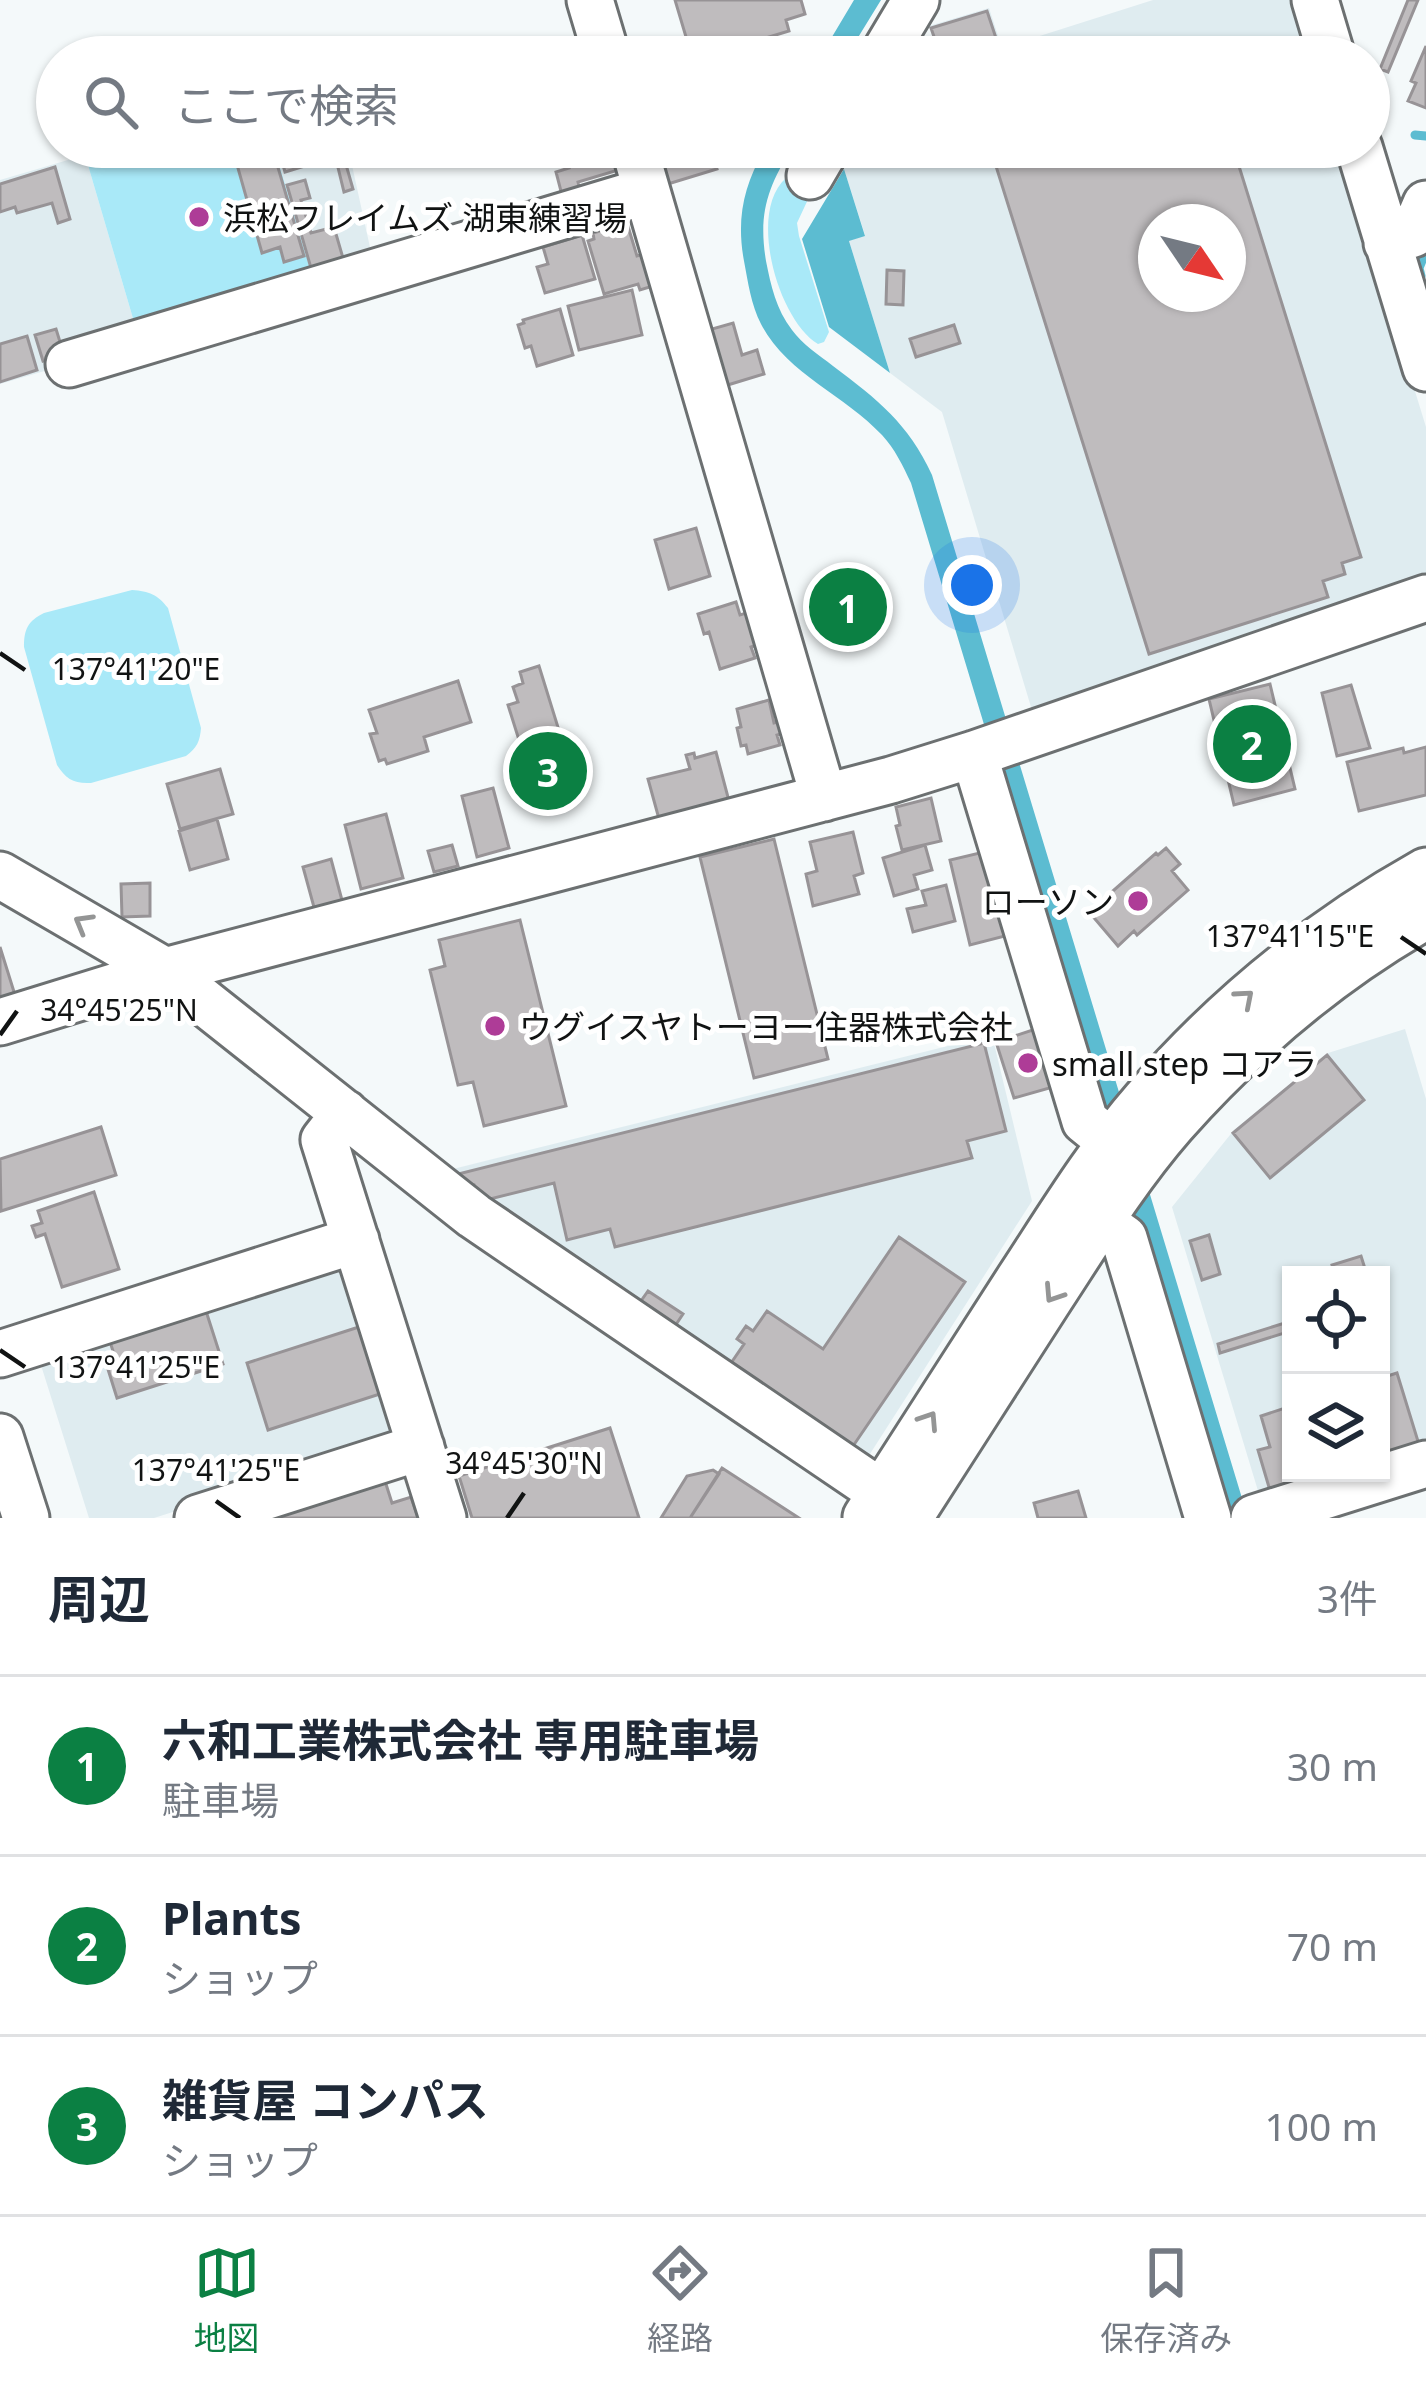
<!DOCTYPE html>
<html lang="ja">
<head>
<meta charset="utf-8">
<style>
  body { margin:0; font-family:"Noto Sans","Noto Sans JP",sans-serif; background:#f6f6f7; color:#1f2937 }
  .controls { position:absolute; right:36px; bottom:36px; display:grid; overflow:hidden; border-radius:0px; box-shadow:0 3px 9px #0004 }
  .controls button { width:108px; height:108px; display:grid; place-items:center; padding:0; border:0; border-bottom:3px solid #e0e1e3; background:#fff; color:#1f2937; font:60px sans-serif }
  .compass { position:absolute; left:1138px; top:204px; width:108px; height:108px; border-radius:50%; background:#fff; box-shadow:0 3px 9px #0004; rotate:125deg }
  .you { position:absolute; left:972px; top:585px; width:42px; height:42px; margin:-30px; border:9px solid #fff; border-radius:50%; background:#1a73e8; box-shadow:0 0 0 18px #1a73e833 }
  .badge { display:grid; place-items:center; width:78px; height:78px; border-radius:50%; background:#0b8043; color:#fff; font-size:39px; font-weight:700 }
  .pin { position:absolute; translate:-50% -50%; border:6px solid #fff; box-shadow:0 3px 12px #0006 }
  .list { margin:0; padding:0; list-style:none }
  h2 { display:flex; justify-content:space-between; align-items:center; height:156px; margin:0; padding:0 48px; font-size:51px }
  h2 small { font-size:39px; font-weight:400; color:#747a83 }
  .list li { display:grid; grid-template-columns:78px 1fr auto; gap:36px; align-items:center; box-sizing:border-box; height:180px; padding:0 48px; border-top:3px solid #e0e1e3 }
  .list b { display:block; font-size:45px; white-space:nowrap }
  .list p { margin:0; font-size:39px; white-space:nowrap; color:#747a83 }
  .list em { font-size:39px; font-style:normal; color:#747a83 }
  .icon { flex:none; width:66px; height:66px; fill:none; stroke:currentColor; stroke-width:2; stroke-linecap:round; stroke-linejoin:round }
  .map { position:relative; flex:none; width:1426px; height:1518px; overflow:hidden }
  .search { position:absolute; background:#fff; box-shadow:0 3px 9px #0004; left:36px; right:36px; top:36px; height:132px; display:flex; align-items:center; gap:30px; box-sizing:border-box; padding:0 42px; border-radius:66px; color:#747a83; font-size:45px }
  .sheet { height:696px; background:#fff }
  nav { display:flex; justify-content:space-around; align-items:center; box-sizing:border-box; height:168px; border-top:3px solid #e0e1e3; background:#fff; font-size:33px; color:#747a83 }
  nav a { display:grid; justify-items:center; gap:6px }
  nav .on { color:#0b8043 }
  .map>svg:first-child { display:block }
  .built { fill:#dfecf0; fill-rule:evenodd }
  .green { fill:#a9e9f8 }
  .water { fill:#5cbcd1 }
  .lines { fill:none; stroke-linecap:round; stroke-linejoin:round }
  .stream { stroke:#5cbcd1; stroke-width:9 }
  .building { fill:#bfbcbe; stroke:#979396; stroke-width:3; fill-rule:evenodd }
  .minor-casing { stroke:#6c7071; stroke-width:51 }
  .minor { stroke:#fff; stroke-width:45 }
  .oneway { stroke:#949595 }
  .ticks { fill:none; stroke:#111313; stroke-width:4.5 }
  .poi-dot { fill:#ae3c97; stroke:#fff; stroke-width:4.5 }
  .labels { text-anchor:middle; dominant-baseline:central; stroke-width:10; stroke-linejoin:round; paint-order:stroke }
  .poi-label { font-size:33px; fill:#111313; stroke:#fff; text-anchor:start }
  .ticks-label { font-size:30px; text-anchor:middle; fill:#111313; stroke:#fff; stroke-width:10; stroke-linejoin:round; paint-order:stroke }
</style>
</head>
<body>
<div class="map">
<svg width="1426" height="1518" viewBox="0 0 1426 1518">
  <rect width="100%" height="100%" fill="#f4f9fa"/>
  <path class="built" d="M1153 0H1296L1313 57H938L929 26 989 8 1002 48Z
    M274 147H348L373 261 313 279Z
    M857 147H1340L1426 427V581L1034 717 942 412 890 373 849 241 865 235 844 169ZM1156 222H1228V294H1156Z
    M85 155 137 332 65 365 0 384V180Z
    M1405 1029 1426 1099V1453L1381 1467V1275H1291V1473L1262 1504 1172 1207 1234 1130 1328 1053Z
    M992 1035 1032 1201 868 1457 441 1172Z
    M338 1260 396 1441 154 1518H89L40 1362Z"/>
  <path class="green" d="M112 147H274L313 279 137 332 85 155Z
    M786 178H793L811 193 797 223 799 236 829 332 824 342 818 344C778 320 747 212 786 178Z
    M132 590C149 591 158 595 168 608L201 728C200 741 197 748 186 756L91 783C74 784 66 779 57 765L24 647C24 629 28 621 44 613Z"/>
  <path class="water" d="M854 0H881L846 57H820Z
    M766 147H792C768 188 758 212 766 261 771 286 776 309 792 330 802 344 819 355 833 366 878 400 908 423 932 475L1248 1518H1224L911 483C903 466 895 449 882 435 845 395 787 374 761 324 751 305 748 282 744 261 736 218 744 184 766 147Z
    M844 169 865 236 849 241 890 373 829 327 802 239Z"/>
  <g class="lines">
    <path class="stream" d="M1369 110 1375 130H1377
      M1415 135 1426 136
      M1421 276 1419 268 1426 251"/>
  </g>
  <path class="building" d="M675 0H801L805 14 786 20 789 31 703 57H692Z
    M1408 0H1418L1388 72 1380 69Z
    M987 11 998 44 958 57H941L931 28Z
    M1199 40 1204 57H1146Z
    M1426 46V108L1408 101 1416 83 1411 81Z
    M232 147H272L304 256 284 262 280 247 262 253Z
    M278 147H302L308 165 285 172Z
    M333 147H341L353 189 344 192Z
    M562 147H619L625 168 578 182 581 194 563 199 556 172 569 168Z
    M654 147H710L717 169 658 187Z
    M990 147H1233L1361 557 1342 563 1345 574 1323 581 1328 597 1149 654ZM1156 222H1228V294H1156Z
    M55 167 70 219 58 223 52 203 17 213 15 207 0 212V184Z
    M305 180 310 198 301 200 311 233 334 227 345 265 313 275 287 185Z
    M627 223 637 256 644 254 653 286 640 290 638 284 604 294 588 241 594 239 593 233Z
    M582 235 595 279 545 293 537 267 548 264 543 247Z
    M887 270 904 271 903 305 886 304Z
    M632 290 642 335 579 350 568 306Z
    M560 309 573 355 537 366 531 346 525 348 518 325 524 323 523 320Z
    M733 323 742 355 757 350 764 374 721 387 705 331Z
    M954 325 960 343 916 357 910 339Z
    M56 329 61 345 59 356 43 361 35 335Z
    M27 336 37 370 0 382V344Z
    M696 528 710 576 669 589 655 540Z
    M736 602 740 615 753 611 763 643 751 647 755 658 720 669 709 632 704 634 698 614Z
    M539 666 561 737 553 740 555 747 524 756 508 705 518 702 513 687 523 683 520 672Z
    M458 681 471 722 424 737 428 751 387 764 385 759 379 761 370 734 377 733 369 710Z
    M1270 684 1295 789 1234 805 1209 699Z
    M1351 685 1370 748 1337 756 1322 693Z
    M769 700 774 723 778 722 781 734 777 735 780 745 748 754 746 745 741 746 737 728 741 727 737 709Z
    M1426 747V795L1359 811 1347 762 1403 748 1404 753Z
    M563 751 572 780 534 792 525 763Z
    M716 752 729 801 659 819 648 779 690 769 686 755 694 753 695 758Z
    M220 769 233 814 180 829 167 784Z
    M493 788 509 848 477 857 462 796Z
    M931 798 941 841 902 850 896 826 900 825 896 807Z
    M386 814 403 878 361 889 345 825Z
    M217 819 228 859 190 870 179 831Z
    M853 832 863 873 854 876 859 894 813 906 806 874 817 871 810 842Z
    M774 839 828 1059 754 1078 700 857Z
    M452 845 458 866 434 872 428 851Z
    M925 845 932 870 914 875 918 889 894 896 883 858Z
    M1166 848 1180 864 1172 871 1188 890 1137 935 1134 931 1118 946 1089 912 1156 853 1158 855Z
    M988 851 1009 935 970 945 950 860Z
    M331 859 343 904 315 911 303 867Z
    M150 883V916L122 917 121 884Z
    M946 885 955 921 913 932 907 909 926 905 922 891Z
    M520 920 566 1106 484 1126 473 1082 458 1085 430 970 445 966 439 940Z
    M0 947 15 995 0 1000Z
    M1042 1027 1060 1085 1014 1098 996 1042Z
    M984 1043 1006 1131 967 1141 972 1158 615 1247 610 1229 567 1240 554 1183 478 1202 474 1185 462 1188 458 1174Z
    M1327 1055 1364 1100 1270 1178 1233 1133Z
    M101 1127 116 1175 1 1211 0 1159Z
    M94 1192 119 1269 62 1287 45 1234 36 1237 32 1226 42 1223 38 1211Z
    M1209 1235 1220 1274 1202 1280 1190 1241Z
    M899 1237 965 1282 851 1449 729 1366 744 1344 737 1339 746 1326 753 1331 767 1311 823 1349Z
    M1361 1256 1367 1275H1335L1332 1265Z
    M648 1291 683 1314 671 1332 636 1308Z
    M206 1311 223 1364 117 1398 106 1363 116 1360 110 1342Z
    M1291 1321V1331L1220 1353 1218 1344Z
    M362 1326 383 1393 268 1430 247 1363Z
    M1397 1373 1421 1451 1381 1464V1378Z
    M1291 1406V1473H1353L1271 1494 1258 1450 1270 1447 1261 1416Z
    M610 1428 639 1518H472L459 1476Z
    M722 1468 799 1518H690Z
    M713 1470 719 1474 690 1518H661L687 1476Z
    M385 1481 392 1503 411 1497 418 1518H270Z
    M1078 1491 1086 1518H1038L1034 1503Z"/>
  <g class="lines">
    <defs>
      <path id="minor" d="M590 0 607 57
        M1315 0 1332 57
        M882 57 916 0
        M634 147 824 798
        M1359 147 1426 368
        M810 176 827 147
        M1387 243 1413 234 1426 204
        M69 364 646 191
        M974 754 1085 1121 1111 1142
        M0 875 165 971 474 1216 882 1493 906 1518
        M0 1022 165 971 891 780 974 754 1426 598
        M345 1113 324 1140 443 1518
        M1100 1221 1124 1238 1208 1518
        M0 1354 356 1240
        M0 1437 26 1518
        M866 1517C917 1438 968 1358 1019 1279 1059 1218 1097 1155 1145 1100 1225 1007 1319 931 1426 871
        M198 1518 421 1447
        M909 1518C955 1446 1001 1375 1047 1303 1087 1242 1125 1179 1173 1124 1246 1042 1331 970 1426 916
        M1254 1518 1426 1464"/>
    </defs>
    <use href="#minor" class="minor-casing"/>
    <use href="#minor" class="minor"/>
  </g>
  <defs><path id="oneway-chevron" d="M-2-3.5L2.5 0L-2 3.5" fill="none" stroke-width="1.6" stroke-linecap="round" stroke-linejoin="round" transform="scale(3)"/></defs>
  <g class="oneway">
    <use href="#oneway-chevron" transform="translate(83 923) rotate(-150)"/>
    <use href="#oneway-chevron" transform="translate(1245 998) rotate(-41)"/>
    <use href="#oneway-chevron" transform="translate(1053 1294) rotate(123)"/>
    <use href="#oneway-chevron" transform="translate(929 1420) rotate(-57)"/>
  </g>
  <path class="ticks" d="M0 653 25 670M1401 937 1426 954M0 1035 17 1011M0 1350 25 1367M216 1501 240 1518M507 1518 524 1493"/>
  <g class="poi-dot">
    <circle cx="199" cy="217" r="12"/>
    <circle cx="1138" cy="901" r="12"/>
    <circle cx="495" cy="1026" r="12"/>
    <circle cx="1028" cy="1063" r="12"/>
  </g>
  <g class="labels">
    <g class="poi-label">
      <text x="223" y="217">浜松フレイムズ 湖東練習場</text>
      <text x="1114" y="901" text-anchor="end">ローソン</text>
      <text x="519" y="1026">ウグイスヤトーヨー住器株式会社</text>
      <text x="1052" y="1063">small step コアラ</text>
    </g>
  </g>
  <g class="ticks-label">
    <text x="136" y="680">137°41'20"E</text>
    <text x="1290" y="947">137°41'15"E</text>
    <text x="119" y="1021">34°45'25"N</text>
    <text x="136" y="1378">137°41'25"E</text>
    <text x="524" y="1474">34°45'30"N</text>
    <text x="216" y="1481">137°41'25"E</text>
  </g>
</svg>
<div class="controls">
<button><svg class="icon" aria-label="locate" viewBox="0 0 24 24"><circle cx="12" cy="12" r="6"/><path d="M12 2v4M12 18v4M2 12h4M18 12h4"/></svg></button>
<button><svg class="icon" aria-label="layers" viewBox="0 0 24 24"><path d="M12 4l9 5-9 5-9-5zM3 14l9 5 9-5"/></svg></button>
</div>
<svg class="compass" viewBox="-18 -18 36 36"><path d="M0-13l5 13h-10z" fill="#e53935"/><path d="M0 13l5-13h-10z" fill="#747a83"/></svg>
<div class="you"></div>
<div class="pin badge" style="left:848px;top:607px">1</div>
<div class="pin badge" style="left:1252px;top:744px">2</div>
<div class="pin badge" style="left:548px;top:771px">3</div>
<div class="search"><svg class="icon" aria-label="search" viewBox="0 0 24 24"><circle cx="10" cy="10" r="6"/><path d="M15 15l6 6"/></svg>ここで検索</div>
</div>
<section class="sheet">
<h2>周辺<small>3件</small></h2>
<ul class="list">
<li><span class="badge">1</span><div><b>六和工業株式会社 専用駐車場</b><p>駐車場</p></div><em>30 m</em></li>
<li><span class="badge">2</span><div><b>Plants</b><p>ショップ</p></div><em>70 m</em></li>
<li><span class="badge">3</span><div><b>雑貨屋 コンパス</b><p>ショップ</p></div><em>100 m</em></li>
</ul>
</section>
<nav>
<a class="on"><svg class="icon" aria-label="map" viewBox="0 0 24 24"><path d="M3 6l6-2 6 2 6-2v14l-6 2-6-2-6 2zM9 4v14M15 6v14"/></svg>地図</a>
<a><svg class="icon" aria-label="directions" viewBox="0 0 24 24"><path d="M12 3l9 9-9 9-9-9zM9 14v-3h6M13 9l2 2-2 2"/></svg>経路</a>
<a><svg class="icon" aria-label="saved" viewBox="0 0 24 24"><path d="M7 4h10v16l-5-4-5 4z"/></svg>保存済み</a>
</nav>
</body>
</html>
